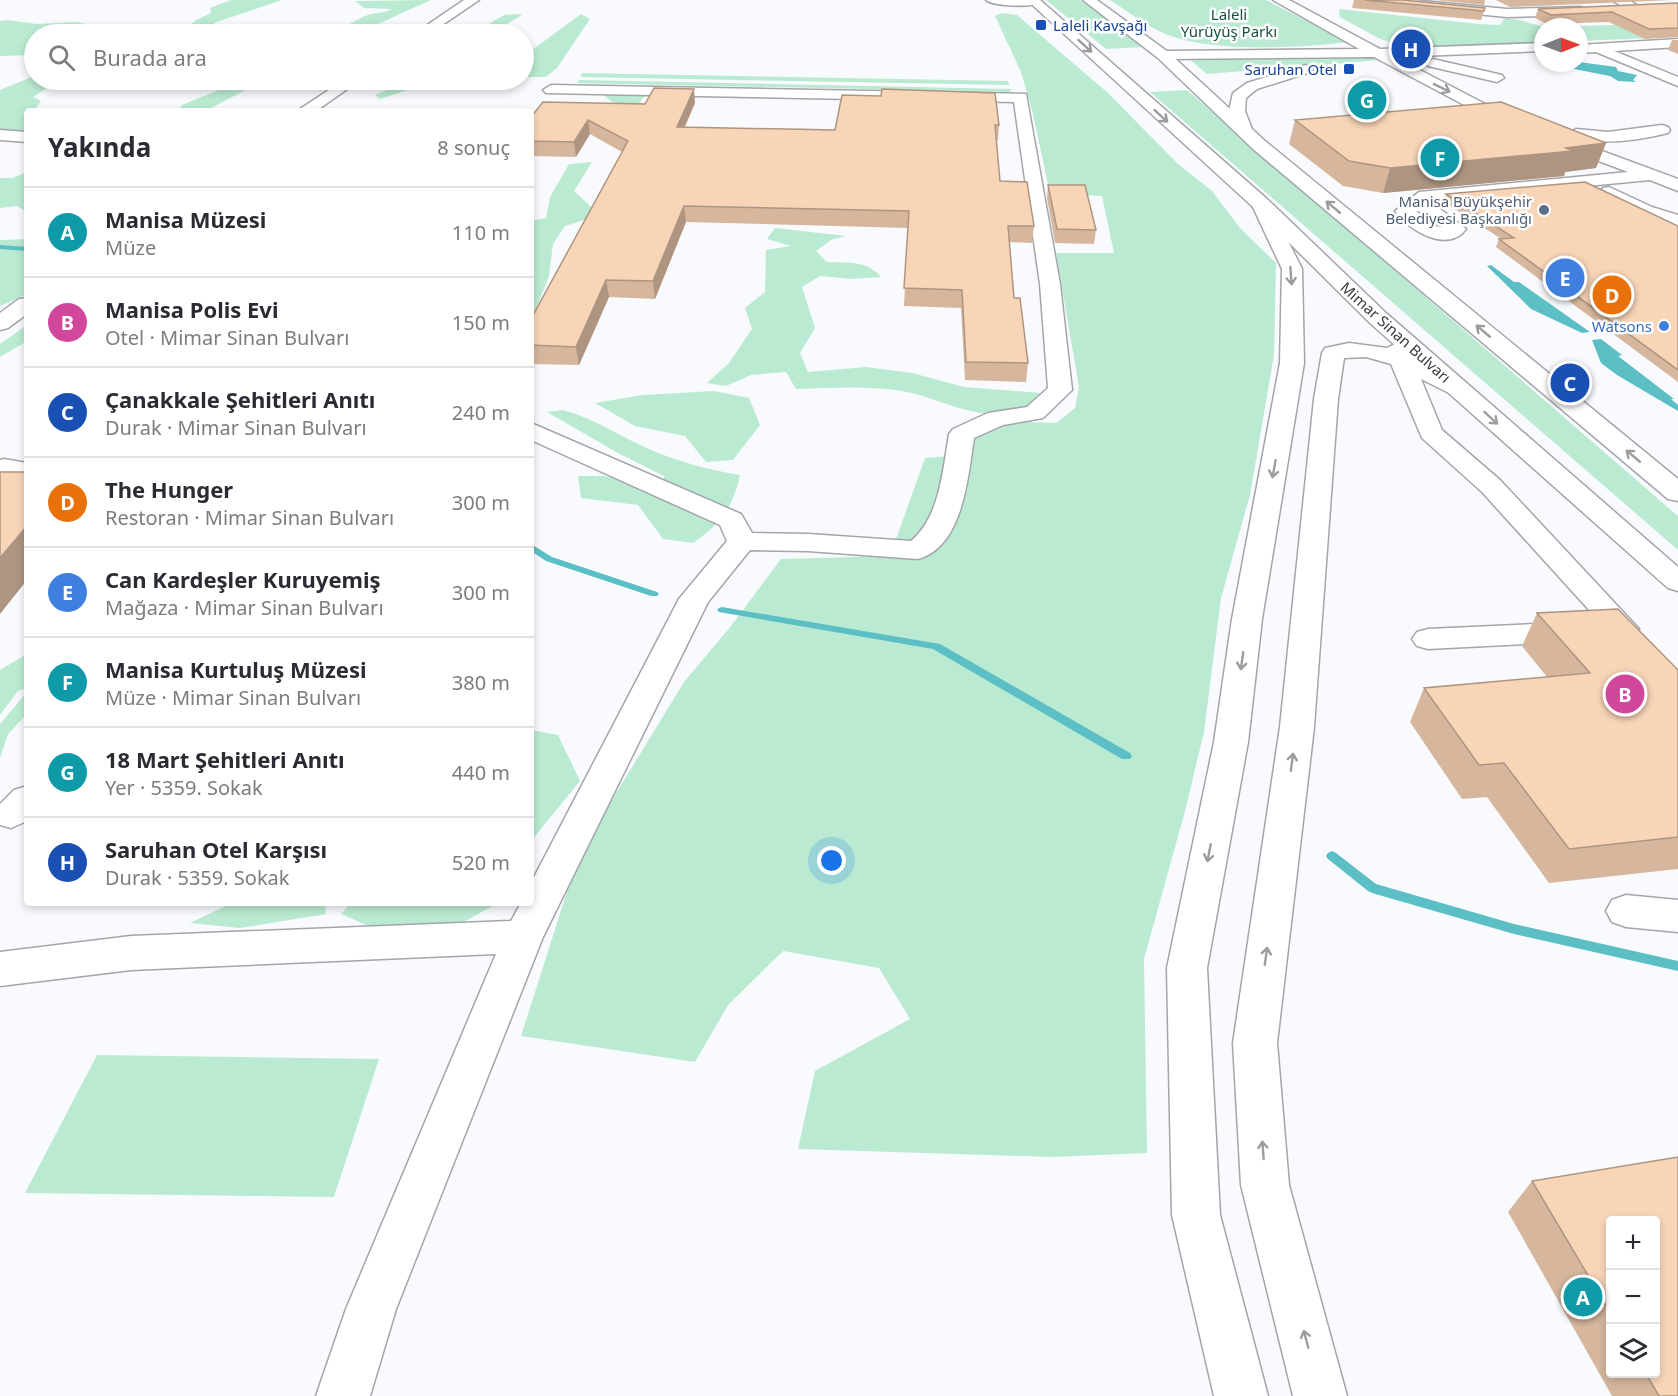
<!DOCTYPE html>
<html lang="tr">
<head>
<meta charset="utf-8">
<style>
  body { margin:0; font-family:"Noto Sans",sans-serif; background:#f2f2f3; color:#2b2b33 }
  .controls { position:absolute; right:18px; bottom:18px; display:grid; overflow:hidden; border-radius:6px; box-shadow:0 3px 9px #0003 }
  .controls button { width:54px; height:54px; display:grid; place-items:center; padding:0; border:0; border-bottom:2px solid #e1e1e2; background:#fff; color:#2b2b33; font:30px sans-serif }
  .compass { position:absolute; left:1534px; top:18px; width:54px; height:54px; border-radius:50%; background:#fff; box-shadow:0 3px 9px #0003; rotate:89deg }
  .you { position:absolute; left:832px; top:861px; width:21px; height:21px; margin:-15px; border:4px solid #fff; border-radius:50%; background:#1a73e8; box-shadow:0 0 0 9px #1a73e833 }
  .badge { display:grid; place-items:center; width:39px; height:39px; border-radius:50%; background:#9e1d70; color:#fff; font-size:20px; font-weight:700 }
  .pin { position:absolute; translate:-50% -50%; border:3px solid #fff; box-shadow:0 2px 6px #0006 }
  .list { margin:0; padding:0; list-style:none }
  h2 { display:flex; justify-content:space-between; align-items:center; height:78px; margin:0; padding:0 24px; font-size:26px }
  h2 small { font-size:20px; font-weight:400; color:#7c7c81 }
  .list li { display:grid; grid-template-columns:39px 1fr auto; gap:18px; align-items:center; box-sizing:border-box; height:90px; padding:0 24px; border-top:2px solid #e1e1e2 }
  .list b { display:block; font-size:22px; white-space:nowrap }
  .list p { margin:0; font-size:20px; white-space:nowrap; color:#7c7c81 }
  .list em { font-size:20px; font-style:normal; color:#7c7c81 }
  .icon { flex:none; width:33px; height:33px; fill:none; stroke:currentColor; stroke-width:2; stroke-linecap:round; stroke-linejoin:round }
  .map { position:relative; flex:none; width:1678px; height:1396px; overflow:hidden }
  .search { position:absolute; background:#fff; box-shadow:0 3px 9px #0003; left:24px; top:24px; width:510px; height:66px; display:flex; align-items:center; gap:15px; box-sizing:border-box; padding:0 21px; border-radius:33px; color:#7c7c81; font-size:22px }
  .panel { position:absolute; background:#fff; box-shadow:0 3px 9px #0003; left:24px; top:108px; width:510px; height:798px; border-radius:6px }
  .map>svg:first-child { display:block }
  .green { fill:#baebd2 }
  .water { fill:#5cbfc5 }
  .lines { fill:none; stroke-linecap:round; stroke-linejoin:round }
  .stream { fill:#5cbfc5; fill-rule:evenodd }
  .minor-casing { stroke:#a3a5ab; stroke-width:3 }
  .highway-casing { stroke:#a3a5ab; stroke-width:3 }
  .minor { fill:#fff; fill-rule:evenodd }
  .highway { fill:#fff; fill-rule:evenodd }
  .wall { fill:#d6b79e; fill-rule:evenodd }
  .shaded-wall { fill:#ae9581 }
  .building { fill:#f9d5b8; stroke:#ae9581; stroke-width:1.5 }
  .oneway { stroke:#9b9c9c }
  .transit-dot { fill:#1a4fb4; stroke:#fff; stroke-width:2 }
  .service-dot { fill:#5c6f8a; stroke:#fff; stroke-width:2 }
  .shop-dot { fill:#3f7fe0; stroke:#fff; stroke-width:2 }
  .labels { text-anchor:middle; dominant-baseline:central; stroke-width:5; stroke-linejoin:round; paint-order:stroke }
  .far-park-label { font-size:15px; fill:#15513a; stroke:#fff }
  .far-transit-label { font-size:15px; fill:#164399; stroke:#fff; text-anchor:start }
  .far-service-label { font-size:15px; fill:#4e5e75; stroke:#fff; text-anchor:end }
  .far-shop-label { font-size:15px; fill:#366cbe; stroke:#fff; text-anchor:end }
  .far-street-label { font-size:15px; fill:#37383a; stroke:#fff }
</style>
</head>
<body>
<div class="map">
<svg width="1678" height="1396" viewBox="0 0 1678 1396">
  <rect width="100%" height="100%" fill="#f9fafe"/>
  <path class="green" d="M231 0H282L217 22 192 34H157L184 31 196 20 211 13 210 8Z
    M431 0 356 34H342L348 32 340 29C349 25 359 18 368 15 377 12 384 14 392 9L364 8 355 1Z
    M1046 0H1080L1145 47 1106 49Z
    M1110 0H1266L1348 42C1300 48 1218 52 1174 37 1151 30 1130 13 1110 0Z
    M1339 9 1478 24 1500 25 1504 19C1520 17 1530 25 1546 27L1678 23V37L1579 41V27H1543V43L1407 48 1378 38 1340 17Z
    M1002 13 1017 15 1108 93 1177 163 1212 191 1240 228 1276 263 1274 355 1250 495 1221 598 1204 732 1185 811 1144 959 1147 1153 1052 1157 798 1149 815 1071 910 1019 879 968 783 951 728 1005 695 1062 521 1036 579 854 684 682 731 626 781 559 890 556 925 458 965 455 973 420 1056 423 1075 408 1079 387 1056 253H1114L1102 196 1050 194 1033 114 1021 72 995 16Z
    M519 14 522 15 491 34H472L504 15Z
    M581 14 590 19 557 68 546 77H524V56Z
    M7 20 37 24 77 22 95 26 122 25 154 30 137 34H34V55L0 56V21Z
    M1378 58 1381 60 1207 74 1189 59Z
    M582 73 1008 81 1009 85 580 77Z
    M34 76V80H59L33 97 41 101 34 111H27V133L0 131V90Z
    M243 80H265L205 111H178L182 105Z
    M410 80H426L414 88 380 99 375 95Z
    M579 80 1011 89V92L577 83Z
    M1187 90 1678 516V550L1150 92Z
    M601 93 647 94 640 101 645 107 615 104Z
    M592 162 574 191 600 215 565 226 553 244 549 276 531 321V221L546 218 550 197 569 164Z
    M27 172V212L17 206 0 208V178H12Z
    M775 228 846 236 831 240 816 251 827 262C847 263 867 260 881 277L852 279 820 276 802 287 815 328 800 353 808 372 866 367 912 373 964 387 1040 393C1035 398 1029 406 1023 409 985 425 944 400 907 392 871 385 832 388 796 389L786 372 751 375 726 386 707 383 729 363 752 329 745 308 765 292 766 250 791 246 767 239Z
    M27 239V294L0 306V240Z
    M27 325V341L0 357V344Z
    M714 391 749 398 760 425 733 460 706 462 685 436 635 426 595 403 643 395Z
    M563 410C594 418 621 437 651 450 679 462 710 470 740 475 733 508 721 523 693 543L663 539 638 505 581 498 578 476H604L665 488 664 476 618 453 547 412Z
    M27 654V688L18 691 0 715V670Z
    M27 692V714L8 734 0 758V724Z
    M531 730 558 735 580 781 531 841Z
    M232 903H325L326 914 240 928 190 923Z
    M351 903H498L462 923 382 932 341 914Z
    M97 1055 379 1059 334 1197 25 1193Z"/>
  <path class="water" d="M1579 62 1616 67 1618 71 1637 75 1633 80 1636 82 1618 81 1610 76 1569 68Z
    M1491 265 1514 282H1519L1590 332 1582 333 1531 309 1487 266Z
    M1601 339 1622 355 1618 356 1674 399H1671L1678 405V411L1617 375 1601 363 1592 340Z"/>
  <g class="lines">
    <path class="stream" d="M0 245 27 247V251L0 249Z
      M531 544 552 557 657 592 659 594 657 596H651L546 561 531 551Z
      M722 607 940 644 1130 753 1132 756 1130 759H1122L933 649 719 612 717 610 719 608Z
      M1332 851 1336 853 1376 884 1514 924 1678 961V971L1514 934 1372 893 1368 891 1328 859 1326 856 1328 853Z"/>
    <defs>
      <path id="minor" d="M464 0H479L429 34H414Z
        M986 0H1040L1041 2C1035 8 993 6 986 0Z
        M1273 0H1289L1380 49 1543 43V51L1395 57 1510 117 1678 179V191L1650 180 1430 201 1466 229C1448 254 1408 230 1395 211L1419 192 1628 172 1498 123 1374 57 1163 59 1156 55 1163 51 1359 49ZM1416 211 1423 212 1442 227 1435 226Z
        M1367 0H1412L1507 9 1581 7 1587 11 1581 15 1507 17 1373 4Z
        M1611 0H1628L1642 8 1641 11H1631Z
        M1678 39V47L1614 51 1678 77V86L1596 52 1579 53V45Z
        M1433 59 1502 75 1504 78 1497 82 1428 66 1426 63Z
        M1306 65 1313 69 1311 72 1257 89 1246 98 1245 111 1253 132 1251 135H1239L1229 111 1233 93 1247 83Z
        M344 80H360L316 111H297Z
        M551 85 1026 94 1060 284 1072 390 1043 418 1003 425 974 438C968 477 963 547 918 559L808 551 750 550 708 602 543 937 396 1309 370 1396H316L346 1309 496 954 131 970 0 986V952L131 936 511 921 521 903H531V883L679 599 727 541 720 525 531 440V423L741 514 752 533 808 534 911 541C940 517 943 469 949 434L953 429 988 413 1027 407 1048 388 1040 284 1014 102 546 93 543 90Z
        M1662 125 1668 127 1670 130 1668 133C1636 141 1602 145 1570 138L1568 134 1576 129 1608 132Z
        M0 130 27 132V142L0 140Z
        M1609 187 1652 207 1678 215V227L1638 215 1603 196 1600 192 1603 188Z
        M1260 197 1269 203 1302 269 1304 363 1262 619 1248 742 1207 968 1220 1215 1268 1396H1214L1172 1215 1167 968 1214 742 1232 619 1280 363 1282 269 1251 203Z
        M27 298V314L8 328 0 330V313L19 299Z
        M1349 343 1387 348 1397 343 1405 345 1411 356 1472 388 1475 393 1472 398 1463 400 1421 379 1442 430 1500 480 1639 629 1635 636 1624 639 1428 649 1417 646 1412 639 1417 632 1428 629 1599 621 1482 492 1422 438 1391 364 1366 357 1344 358 1338 399 1314 727 1277 1043 1289 1185 1347 1396H1293L1241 1185 1233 1043 1280 727 1314 399 1322 353 1325 348Z
        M4 459 27 463V479L0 474V460Z
        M27 786V821L11 828 0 825V804L14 790Z
        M1626 895 1678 900V932L1626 927 1612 922 1606 911 1612 900Z"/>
      <path id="highway" d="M1027 0H1040L1267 199 1386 313 1678 567V591L1668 588 1370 323 1253 207Z
        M1083 0H1097L1168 52 1265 141 1678 479V501L1668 499 1253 149 1158 58Z"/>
    </defs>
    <use href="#minor" class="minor-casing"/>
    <use href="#highway" class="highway-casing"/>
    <use href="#minor" class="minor"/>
    <use href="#highway" class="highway"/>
  </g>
  <path class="wall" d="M1354 0H1403L1484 11 1481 20 1352 8Z
    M1436 0H1485L1484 5Z
    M1496 0H1672L1510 7Z
    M1678 3V38V37L1645 39 1609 22 1547 24 1535 18 1538 9Z
    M1672 40H1678V54L1668 50Z
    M695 103 685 127 835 130 999 125 998 140H996L1000 181 1034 226 1032 243 1009 242 1014 298 1028 363 1026 382 965 380 961 308 904 306 908 228 686 222 655 299 609 297 579 365 531 364V319L622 152 590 134 576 157 531 156V117L645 104Z
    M1295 120 1606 143 1596 168 1565 172 1564 176 1383 193 1343 186 1289 144Z
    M1048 185 1096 230 1094 244 1055 243 1047 198Z
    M1446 194 1678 226V382L1496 247 1499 239 1500 238 1444 202Z
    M1537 613 1678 670V869L1549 883 1487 797 1462 799 1410 722 1424 688 1547 677 1522 646Z
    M1678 1157V1396H1612L1508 1212 1532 1181ZM1611 1221H1656V1374H1611Z"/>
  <path class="shaded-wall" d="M694 89 695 103 678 141 677 127Z
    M588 120 590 134 576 157 574 142Z
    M1606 143 1596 168 1565 172 1564 176 1383 193 1390 168Z
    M684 206 686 222 655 299 653 281Z
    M606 280 609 297 579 365 576 347Z
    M27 526V580L0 614V558Z"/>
  <path class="building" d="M1365 0H1403L1485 8 1484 11Z
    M1678 3V28L1649 29 1612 12 1551 15 1538 9Z
    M654 88 694 89 677 127 835 130 842 95 881 96 882 89 995 93 999 125H995L1000 181 1027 182 1034 226H1008L1014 298H1020L1028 363 966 362 962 290 904 288 909 211 684 206 653 281 606 280 576 347 531 345V319L628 141 588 120 574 142 531 141V117L543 102 645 104Z
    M1501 102 1606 143 1566 148 1573 151 1390 168 1349 161 1295 120Z
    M1585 182 1678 226V370L1499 239 1514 238 1446 194Z
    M1048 185H1085L1096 230 1057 229Z
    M0 472H27V526L0 558Z
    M1618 609 1678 670V837L1569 849 1504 763 1479 765 1424 688 1590 673 1537 613Z
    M1678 1157V1396H1659L1646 1374H1656V1221H1611V1314L1532 1181Z"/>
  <defs><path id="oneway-shaft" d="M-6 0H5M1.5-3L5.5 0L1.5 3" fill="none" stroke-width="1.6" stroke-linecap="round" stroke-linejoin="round" transform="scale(1.5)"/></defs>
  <g class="oneway">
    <use href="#oneway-shaft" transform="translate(1085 46) rotate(42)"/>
    <use href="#oneway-shaft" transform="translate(1442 88) rotate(26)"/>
    <use href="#oneway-shaft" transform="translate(1161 116) rotate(42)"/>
    <use href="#oneway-shaft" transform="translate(1333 207) rotate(-140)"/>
    <use href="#oneway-shaft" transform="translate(1291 276) rotate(86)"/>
    <use href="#oneway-shaft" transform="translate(1483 331) rotate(-140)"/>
    <use href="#oneway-shaft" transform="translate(1491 418) rotate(42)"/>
    <use href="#oneway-shaft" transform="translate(1633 456) rotate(-140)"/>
    <use href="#oneway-shaft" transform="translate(1274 469) rotate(100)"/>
    <use href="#oneway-shaft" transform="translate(1242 661) rotate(98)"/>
    <use href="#oneway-shaft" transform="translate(1292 762) rotate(-82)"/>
    <use href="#oneway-shaft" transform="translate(1209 853) rotate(101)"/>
    <use href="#oneway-shaft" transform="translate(1266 956) rotate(-82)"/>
    <use href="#oneway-shaft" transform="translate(1263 1150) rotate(-94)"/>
    <use href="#oneway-shaft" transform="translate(1306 1339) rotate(-105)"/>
  </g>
  <g class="transit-dot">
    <rect x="1035" y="19" width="12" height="12" rx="3"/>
    <rect x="1343" y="63" width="12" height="12" rx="3"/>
  </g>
  <circle class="service-dot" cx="1544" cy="210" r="6"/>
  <circle class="shop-dot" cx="1664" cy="326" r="6"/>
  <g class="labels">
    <g class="far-park-label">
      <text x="1229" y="14">Laleli<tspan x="1229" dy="17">Yürüyüş Parkı</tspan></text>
    </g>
    <g class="far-transit-label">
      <text x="1053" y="25">Laleli Kavşağı</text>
      <text x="1337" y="69" text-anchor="end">Saruhan Otel</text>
    </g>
    <g class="far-service-label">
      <text x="1532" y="201">Manisa Büyükşehir<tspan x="1532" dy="17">Belediyesi Başkanlığı</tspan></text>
    </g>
    <g class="far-shop-label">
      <text x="1652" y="326">Watsons</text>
    </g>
    <g class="far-street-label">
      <text transform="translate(1396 332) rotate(42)">Mimar Sinan Bulvarı</text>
    </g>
  </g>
</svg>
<div class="controls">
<button>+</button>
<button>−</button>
<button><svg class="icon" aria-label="layers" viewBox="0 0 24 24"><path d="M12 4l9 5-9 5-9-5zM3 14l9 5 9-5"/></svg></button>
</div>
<svg class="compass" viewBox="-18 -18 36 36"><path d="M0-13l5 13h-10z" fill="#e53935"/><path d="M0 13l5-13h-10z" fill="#7c7c81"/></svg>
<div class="you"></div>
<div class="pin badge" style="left:1583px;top:1297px;background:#0f9aa8">A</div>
<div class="pin badge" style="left:1625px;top:694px;background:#d1479c">B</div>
<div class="pin badge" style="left:1570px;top:383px;background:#1a4fb4">C</div>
<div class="pin badge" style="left:1612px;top:295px;background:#e8710a">D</div>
<div class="pin badge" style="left:1565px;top:278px;background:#3f7fe0">E</div>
<div class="pin badge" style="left:1440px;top:158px;background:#0f9aa8">F</div>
<div class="pin badge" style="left:1367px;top:100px;background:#0f9aa8">G</div>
<div class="pin badge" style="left:1411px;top:49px;background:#1a4fb4">H</div>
<div class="search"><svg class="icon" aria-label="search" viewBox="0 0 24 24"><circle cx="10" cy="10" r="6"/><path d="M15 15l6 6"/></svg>Burada ara</div>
<section class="panel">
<h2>Yakında<small>8 sonuç</small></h2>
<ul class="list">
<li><span class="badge" style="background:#0f9aa8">A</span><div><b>Manisa Müzesi</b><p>Müze</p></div><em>110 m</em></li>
<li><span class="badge" style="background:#d1479c">B</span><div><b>Manisa Polis Evi</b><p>Otel · Mimar Sinan Bulvarı</p></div><em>150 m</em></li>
<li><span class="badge" style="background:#1a4fb4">C</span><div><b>Çanakkale Şehitleri Anıtı</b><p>Durak · Mimar Sinan Bulvarı</p></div><em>240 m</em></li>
<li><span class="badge" style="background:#e8710a">D</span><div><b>The Hunger</b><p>Restoran · Mimar Sinan Bulvarı</p></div><em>300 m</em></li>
<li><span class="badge" style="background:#3f7fe0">E</span><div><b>Can Kardeşler Kuruyemiş</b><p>Mağaza · Mimar Sinan Bulvarı</p></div><em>300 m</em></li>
<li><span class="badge" style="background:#0f9aa8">F</span><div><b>Manisa Kurtuluş Müzesi</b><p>Müze · Mimar Sinan Bulvarı</p></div><em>380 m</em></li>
<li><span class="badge" style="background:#0f9aa8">G</span><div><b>18 Mart Şehitleri Anıtı</b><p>Yer · 5359. Sokak</p></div><em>440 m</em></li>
<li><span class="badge" style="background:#1a4fb4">H</span><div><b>Saruhan Otel Karşısı</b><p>Durak · 5359. Sokak</p></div><em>520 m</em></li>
</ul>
</section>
</div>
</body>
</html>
